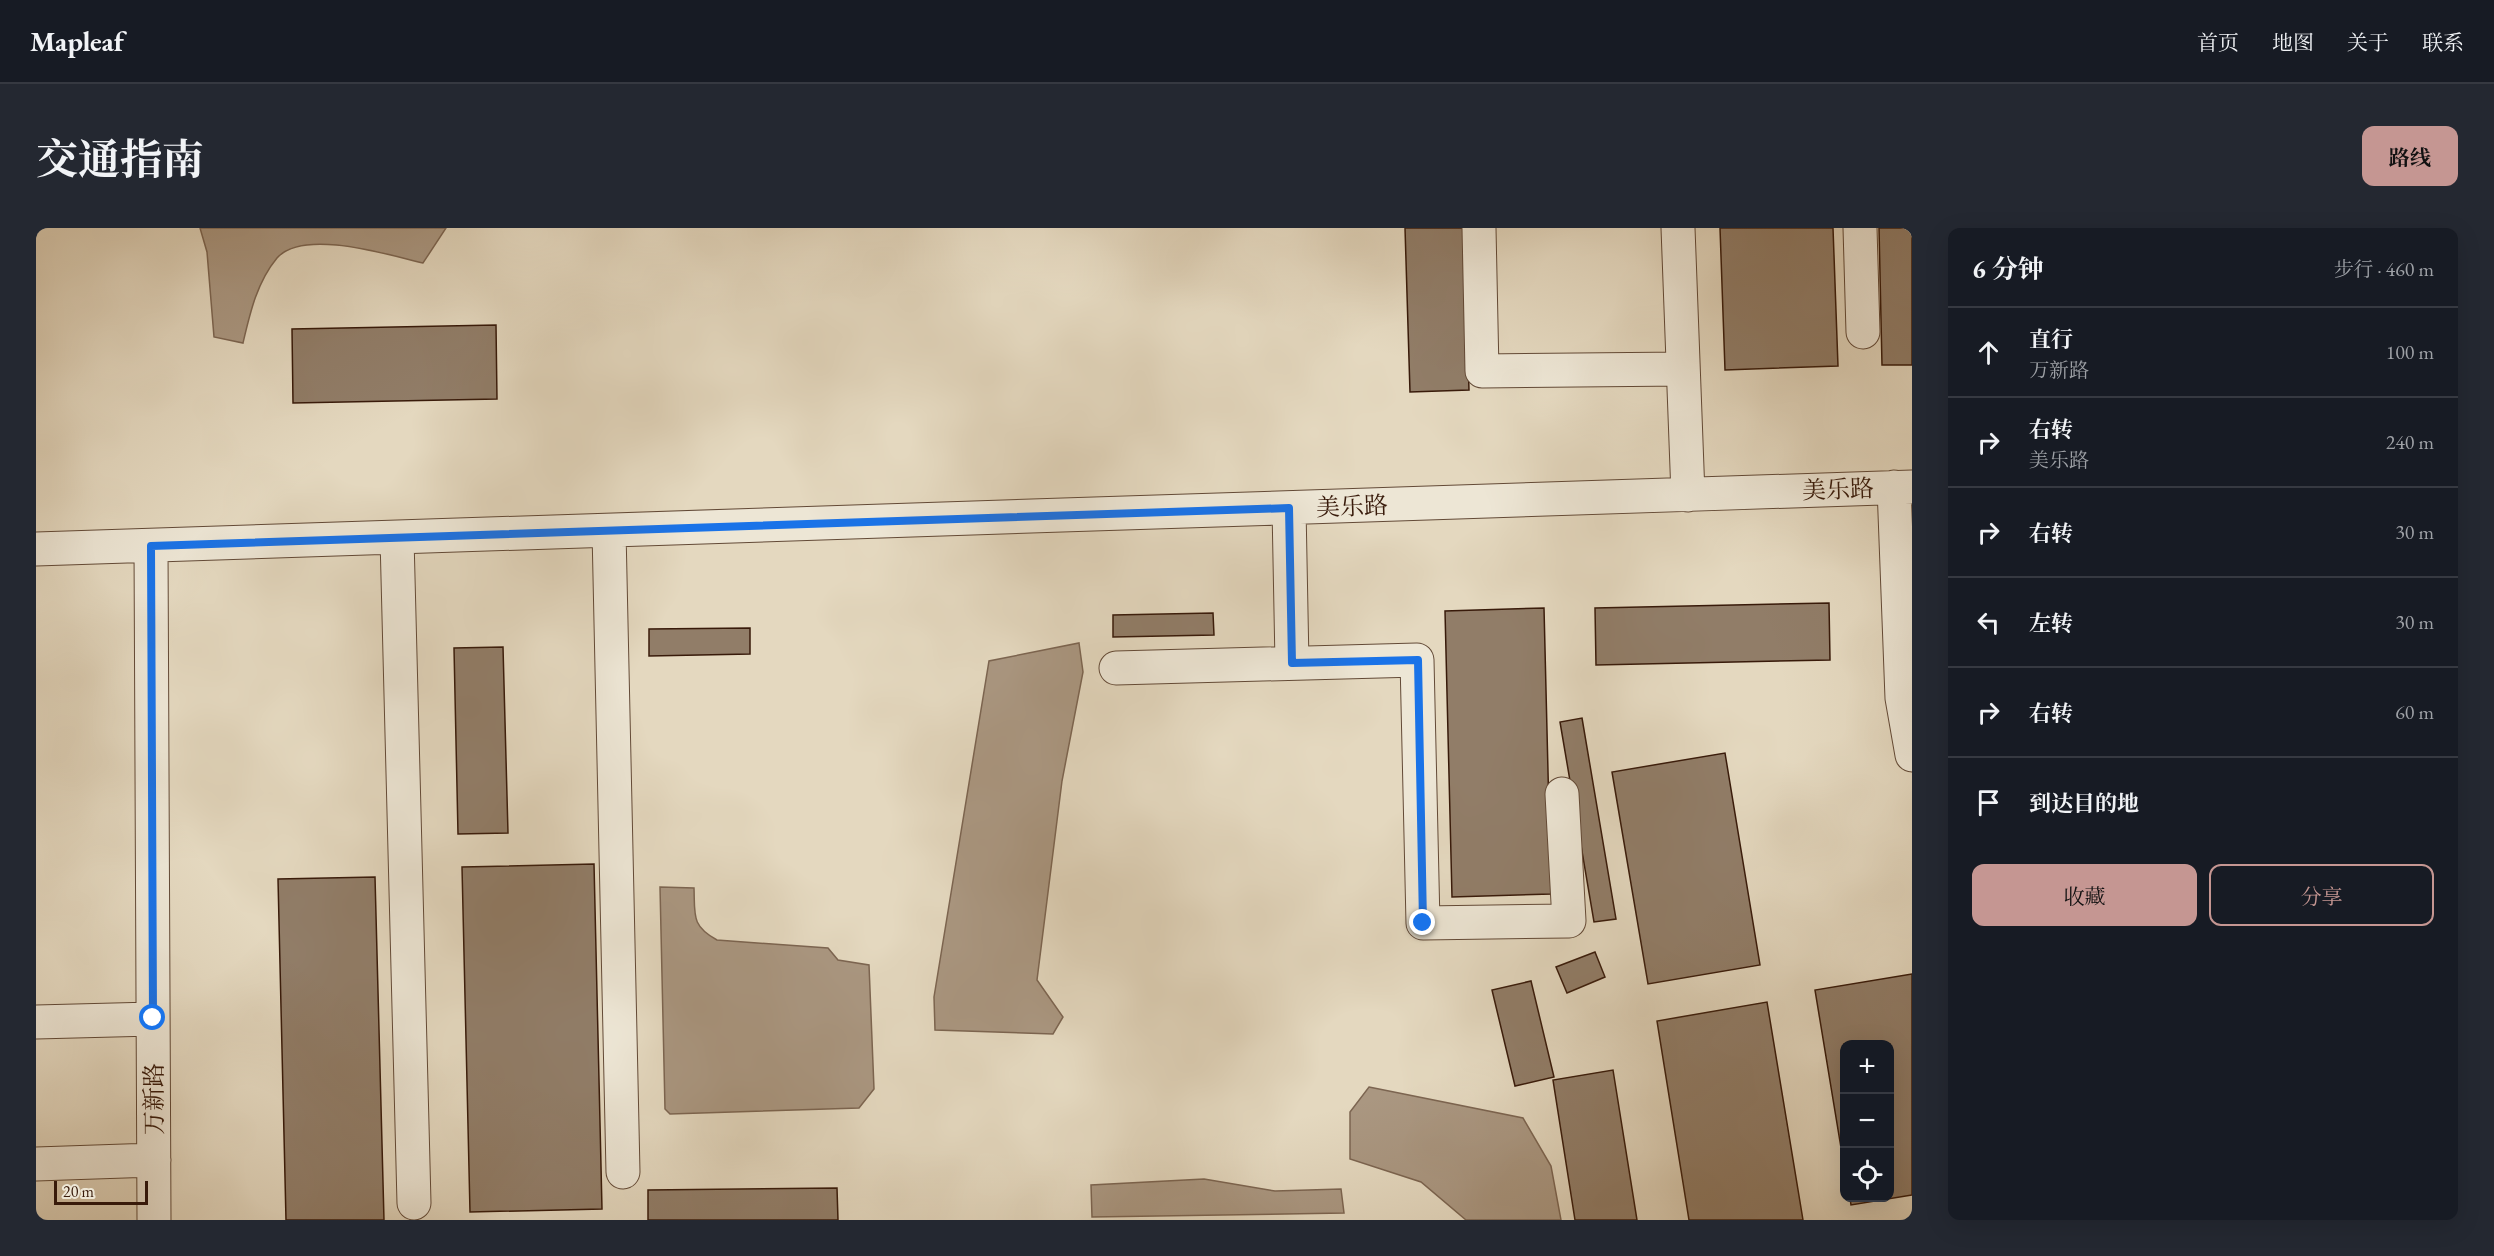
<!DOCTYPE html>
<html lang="zh">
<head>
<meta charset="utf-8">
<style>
  body { margin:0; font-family:"EB Garamond","Noto Serif SC",serif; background:#242831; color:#f1f3f6 }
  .controls { position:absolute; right:18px; bottom:18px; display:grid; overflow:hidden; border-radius:12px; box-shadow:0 6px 24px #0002 }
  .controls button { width:54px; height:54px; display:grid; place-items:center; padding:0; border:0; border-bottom:2px solid #363941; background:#171b24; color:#f1f3f6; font:30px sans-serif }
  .scale { position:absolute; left:18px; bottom:15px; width:94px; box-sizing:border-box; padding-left:6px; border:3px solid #381a0a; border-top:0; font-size:16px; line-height:21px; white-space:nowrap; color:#381a0a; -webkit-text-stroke:4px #ede6d5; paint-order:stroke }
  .stop { position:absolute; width:18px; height:18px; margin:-14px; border:4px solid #1a73e8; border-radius:50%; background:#fff }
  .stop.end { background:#1a73e8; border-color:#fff; box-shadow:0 2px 6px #0008 }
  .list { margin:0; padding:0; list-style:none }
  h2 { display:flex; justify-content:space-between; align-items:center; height:78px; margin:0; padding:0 24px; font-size:26px }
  h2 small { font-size:20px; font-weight:400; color:#9ea1a6 }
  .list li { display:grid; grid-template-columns:39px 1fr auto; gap:18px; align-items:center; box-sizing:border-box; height:90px; padding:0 24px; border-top:2px solid #363941 }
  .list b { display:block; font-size:22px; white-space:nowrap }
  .list p { margin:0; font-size:20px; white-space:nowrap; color:#9ea1a6 }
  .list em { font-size:20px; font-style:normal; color:#9ea1a6 }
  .actions { display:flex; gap:12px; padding:18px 24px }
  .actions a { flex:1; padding:14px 0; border:2px solid #c59692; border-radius:12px; text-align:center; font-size:21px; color:#c59692 }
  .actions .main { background:#c59692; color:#111 }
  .icon { flex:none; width:33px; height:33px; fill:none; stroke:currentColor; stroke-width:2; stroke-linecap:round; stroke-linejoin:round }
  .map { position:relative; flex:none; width:1876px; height:992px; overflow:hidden; border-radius:12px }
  header { display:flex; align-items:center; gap:36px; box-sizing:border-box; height:84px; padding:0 30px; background:#171b24; border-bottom:2px solid #363941 }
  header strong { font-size:28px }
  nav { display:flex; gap:33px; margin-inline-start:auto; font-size:21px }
  .intro { display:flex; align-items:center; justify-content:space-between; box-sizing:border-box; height:144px; padding:0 36px }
  h1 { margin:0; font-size:42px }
  .button { padding:15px 27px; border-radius:12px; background:#c59692; color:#111; font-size:21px; font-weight:700 }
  main { display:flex; gap:36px; padding:0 36px }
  aside { flex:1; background:#171b24; border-radius:12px; box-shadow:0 6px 24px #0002 }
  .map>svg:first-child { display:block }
  .water { fill:#aa9781; stroke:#7c6551; stroke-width:1.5 }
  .building { fill:#917d68; stroke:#381a0a; stroke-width:1.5 }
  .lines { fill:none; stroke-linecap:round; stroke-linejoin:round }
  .minor-casing { stroke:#634a37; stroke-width:35 }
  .minor { stroke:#ede6d5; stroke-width:33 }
  .route { stroke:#1a73e8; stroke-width:8 }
  .labels { text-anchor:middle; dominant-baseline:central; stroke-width:4.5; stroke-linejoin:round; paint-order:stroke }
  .street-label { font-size:24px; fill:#381a0a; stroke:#ede6d5 }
</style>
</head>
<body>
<header>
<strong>Mapleaf</strong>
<nav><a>首页</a><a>地图</a><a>关于</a><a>联系</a></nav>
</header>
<div class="intro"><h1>交通指南</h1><a class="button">路线</a></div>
<main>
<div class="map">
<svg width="1876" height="992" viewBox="0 0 1876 992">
  <rect width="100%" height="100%" fill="#e4d8bf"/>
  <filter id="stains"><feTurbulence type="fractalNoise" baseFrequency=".00333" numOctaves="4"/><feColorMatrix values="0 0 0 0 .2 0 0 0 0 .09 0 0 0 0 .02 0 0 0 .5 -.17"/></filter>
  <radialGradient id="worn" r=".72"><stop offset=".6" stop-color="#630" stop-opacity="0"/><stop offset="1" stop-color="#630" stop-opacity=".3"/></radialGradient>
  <path class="water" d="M164 0H410L387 35C353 27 267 0 241 30 221 54 214 85 207 115L178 109 171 24Z
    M1043 415 1047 444 1026 553 1001 752 1027 789 1017 806 899 802 898 769 953 433Z
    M624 659 658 660C659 687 655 698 681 712L792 720 802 732 833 737 838 861 823 880 634 886 629 881Z
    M1333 859 1487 890 1515 938 1525 992H1430L1385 954 1314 931V884Z
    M1168 951 1239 963 1305 961 1308 985 1056 989 1055 957Z"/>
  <path class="building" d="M1369 0H1428L1433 162 1374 164Z
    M1684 0H1797L1802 138 1689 142Z
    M1843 0H1876V137H1846Z
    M460 97 461 171 257 175 256 101Z
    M1793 375 1794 432 1560 437 1559 380Z
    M1508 380 1515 666 1416 669 1409 383Z
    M1177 385 1178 407 1077 409V387Z
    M714 400V426L613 428V401Z
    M467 419 472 605 422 606 418 420Z
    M1546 490 1580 691 1558 694 1524 494Z
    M1689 525 1724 737 1612 756 1576 544Z
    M558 636 566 981 434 984 426 639Z
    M339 649 348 992H250L242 651Z
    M1559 724 1569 749 1531 765 1520 739Z
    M1876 746V967L1815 977 1814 970H1854V816H1808V938L1779 762Z
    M1495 753 1518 849 1479 858 1456 762Z
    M1731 774 1767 992H1653L1621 793Z
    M1577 842 1601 992H1539L1517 852Z
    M801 960 802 992H612V962Z"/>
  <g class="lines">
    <defs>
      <path id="minor" d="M1443 0 1446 143 1647 141
        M1642 0 1652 267
        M1824 0 1827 104
        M1858 259 1866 470 1876 527
        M1253 280 1256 435
        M573 303 587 944
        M361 310 378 975
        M115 318 118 992
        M0 321 1876 259
        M1080 440 1381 432 1387 695 1533 693 1526 566
        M0 794 117 791
        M0 936 118 932"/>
    </defs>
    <use href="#minor" class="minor-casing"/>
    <use href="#minor" class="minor"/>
  </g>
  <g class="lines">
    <path class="route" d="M117 790 115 318 1253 280 1256 435 1382 432 1387 695"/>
  </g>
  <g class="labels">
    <g class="street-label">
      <text transform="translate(1802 261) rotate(-2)">美乐路</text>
      <text transform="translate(1316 278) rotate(-2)">美乐路</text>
      <text transform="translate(117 871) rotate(-90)">万新路</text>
    </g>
  </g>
  <rect width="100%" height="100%" filter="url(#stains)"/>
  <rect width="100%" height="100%" fill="url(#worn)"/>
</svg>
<div class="controls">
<button>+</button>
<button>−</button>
<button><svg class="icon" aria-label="locate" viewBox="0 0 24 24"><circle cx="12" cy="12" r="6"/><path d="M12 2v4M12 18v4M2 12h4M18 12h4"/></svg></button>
</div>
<div class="scale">20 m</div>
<div class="stop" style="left:117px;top:790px"></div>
<div class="stop end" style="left:1387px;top:695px"></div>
</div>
<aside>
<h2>6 分钟<small>步行 · 460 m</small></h2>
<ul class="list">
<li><svg class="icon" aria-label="ahead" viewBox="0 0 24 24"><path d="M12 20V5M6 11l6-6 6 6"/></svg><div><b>直行</b><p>万新路</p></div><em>100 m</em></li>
<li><svg class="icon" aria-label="right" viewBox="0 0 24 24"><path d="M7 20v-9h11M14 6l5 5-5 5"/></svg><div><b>右转</b><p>美乐路</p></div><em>240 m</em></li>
<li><svg class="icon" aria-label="right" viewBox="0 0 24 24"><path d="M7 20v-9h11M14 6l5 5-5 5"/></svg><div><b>右转</b></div><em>30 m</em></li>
<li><svg class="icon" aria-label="left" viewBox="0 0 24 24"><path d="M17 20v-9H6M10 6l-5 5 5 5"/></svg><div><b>左转</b></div><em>30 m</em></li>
<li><svg class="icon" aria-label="right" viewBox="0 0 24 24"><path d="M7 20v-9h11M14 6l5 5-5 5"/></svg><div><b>右转</b></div><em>60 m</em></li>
<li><svg class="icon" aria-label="arrive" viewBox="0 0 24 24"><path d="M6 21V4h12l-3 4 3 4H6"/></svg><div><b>到达目的地</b></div></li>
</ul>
<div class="actions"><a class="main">收藏</a><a>分享</a></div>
</aside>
</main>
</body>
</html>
